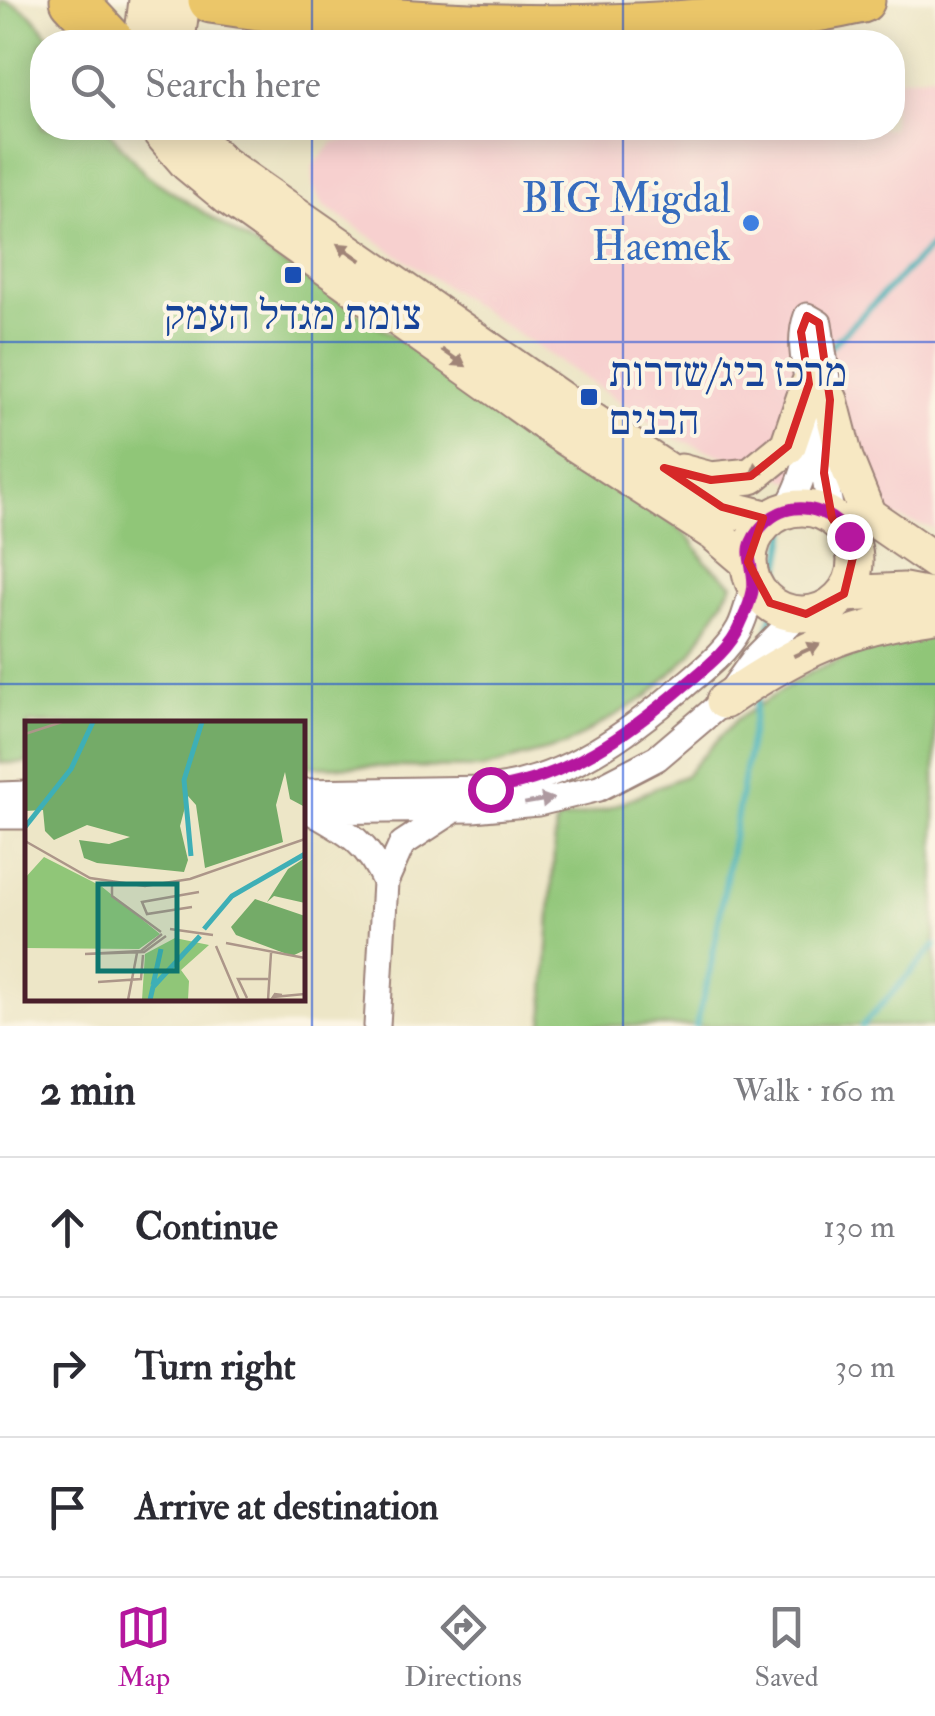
<!DOCTYPE html>
<html lang="en">
<head>
<meta charset="utf-8">
<style>
  body { margin:0; font-family:"IM FELL Double Pica","Frank Ruhl Libre",serif; background:#f2f2f3; color:#2b2b33 }
  .stop { position:absolute; width:30px; height:30px; margin:-22px; border:8px solid #b5179e; border-radius:50%; background:#fff }
  .stop.end { background:#b5179e; border-color:#fff; box-shadow:0 2px 10px #0008 }
  .list { margin:0; padding:0; list-style:none }
  h2 { display:flex; justify-content:space-between; align-items:center; height:130px; margin:0; padding:0 40px; font-size:42px }
  h2 small { font-size:32px; font-weight:400; color:#7c7c81 }
  .list li { display:grid; grid-template-columns:65px 1fr auto; gap:30px; align-items:center; box-sizing:border-box; height:140px; padding:0 40px; border-top:2px solid #e1e1e2 }
  .list b { display:block; font-size:38px; white-space:nowrap }
  .list em { font-size:32px; font-style:normal; color:#7c7c81 }
  .icon { flex:none; width:55px; height:55px; fill:none; stroke:currentColor; stroke-width:2; stroke-linecap:round; stroke-linejoin:round }
  .map { position:relative; flex:none; width:935px; height:1026px; overflow:hidden }
  .search { position:absolute; background:#fff; box-shadow:0 5px 25px #0003; left:30px; right:30px; top:30px; height:110px; display:flex; align-items:center; gap:25px; box-sizing:border-box; padding:0 35px; border-radius:40px; color:#7c7c81; font-size:38px }
  .sheet { height:550px; background:#fff }
  nav { display:flex; justify-content:space-around; align-items:center; box-sizing:border-box; height:140px; border-top:2px solid #e1e1e2; background:#fff; font-size:28px; color:#7c7c81 }
  nav a { display:grid; justify-items:center; gap:5px }
  nav .on { color:#b5179e }
  .map>svg:first-child { display:block }
  .built { fill:#f7d0cf }
  .green { fill:#90c678; stroke:#6d7252; stroke-width:2.5 }
  .lines { fill:none; stroke-linecap:round; stroke-linejoin:round }
  .stream { stroke:#3eafb6; stroke-width:6 }
  .street-casing { stroke:#9c8279; stroke-width:29 }
  .secondary-casing { stroke:#9c8279; stroke-width:39 }
  .highway-casing { stroke:#9c8279; stroke-width:49 }
  .street { stroke:#fff; stroke-width:25 }
  .secondary { stroke:#f7e8c3; stroke-width:35 }
  .highway { stroke:#ebc669; stroke-width:45 }
  .oneway { fill:#a08477 }
  .oneway2 { fill:#ae9aa0 }
  .route { stroke:#b5179e; stroke-width:12 }
  .marked { fill:none; stroke:#d62828; stroke-width:8; stroke-linejoin:round }
  .grid { fill:none; stroke:#1d4ed8; stroke-width:2.5; stroke-opacity:0.55 }
  .shop-dot { fill:#3f7fe0; stroke:#fcf5e5; stroke-width:4 }
  .transit-dot { fill:#1a4fb4; stroke:#fcf5e5; stroke-width:4 }
  .labels { text-anchor:middle; dominant-baseline:central; stroke-width:8; stroke-linejoin:round; paint-order:stroke }
  .shop-label { font-size:42px; fill:#366cbe; stroke:#fcf5e5; text-anchor:end }
  .transit-label { font-size:42px; fill:#164399; stroke:#fcf5e5 }
  .inset-river { fill:none; stroke:#3eafb6; stroke-width:5 }
  .inset-road { fill:none; stroke:#ac9689; stroke-width:2.5 }
  .view { fill:#0f766e; fill-opacity:0.15; stroke:#0f766e; stroke-width:5 }
  .inset-edge { fill:none; stroke:#4a1f2b; stroke-width:5 }
</style>
</head>
<body>
<div class="map">
<svg width="935" height="1026" viewBox="0 0 935 1026">
  <rect width="100%" height="100%" fill="#fcf5e5"/>
  <filter id="ink" filterUnits="userSpaceOnUse"><feTurbulence type="fractalNoise" baseFrequency=".01" numOctaves="2"/><feDisplacementMap in="SourceGraphic" scale="20" xChannelSelector="R" yChannelSelector="G"/><feConvolveMatrix kernelMatrix="1 2 1 2 8 2 1 2 1" color-interpolation-filters="sRGB"/></filter>
  <filter id="wash" filterUnits="userSpaceOnUse"><feTurbulence type="fractalNoise" baseFrequency=".0048" numOctaves="4" result="noise"/><feDisplacementMap in="SourceGraphic" scale="40" xChannelSelector="R" yChannelSelector="G"/><feGaussianBlur stdDeviation="2.25" result="paint"/><feColorMatrix in="noise" values="0 0 0 0 0 0 0 0 0 0 0 0 0 0 0 0 0 1.4 0 .05"/><feComposite in="paint" operator="in"/></filter>
  <g filter="url(#wash)">
    <rect width="100%" height="100%" fill="#ede6c7"/>
    <path class="built" d="M935 74V529L860 507 675 438 324 206 313 186V166L334 142 463 128H892L893 79Z"/>
    <path class="green" d="M0 0C23 3 41 23 52 42H42V128H106L146 175 641 496 691 539 705 561 733 584 691 654 648 696 566 745 483 768 303 766 302 724H28L27 763H0Z
      M910 631 935 634V1026H543L556 821 604 810 684 776 736 720 809 673Z"/>
    <g class="lines">
      <path class="stream" d="M830 347 935 242
        M769 632 789 517
        M696 1026 710 971 758 694
        M862 1026 935 946"/>
    </g>
  </g>
  <g filter="url(#ink)">
    <g class="lines">
      <defs>
        <path id="street" d="M784 511C800 493 815 441 813 416 811 383 795 348 807 316L819 323 830 400 824 473 832 518
          M302 792 489 789C567 780 628 734 685 685 705 668 726 652 739 629 746 616 749 599 754 585
          M0 795 28 794
          M302 811 473 809 538 803 599 788 657 758 724 701 754 659 799 614
          M312 812C348 832 368 843 385 882
          M0 816H28
          M377 1026 385 882 402 844 451 812"/>
        <path id="secondary" d="M142 42 147 0
          M177 42 182 0
          M157 128 188 164 228 197 559 433 714 533 748 562
          M189 128 195 137 223 164 573 408 722 507 769 519
          M830 400 845 458 868 515 935 561
          M681 472 711 480 751 476 788 446 809 384
          M749 561a53 53 0 1 1 106 0a53 53 0 1 1-106 0Z
          M844 594 904 591 935 597
          M724 701C798 650 845 628 935 615"/>
        <path id="highway" d="M73 0 112 42
          M211 0C368 24 516 34 674 24 737 19 801 14 862 0"/>
      </defs>
      <use href="#street" class="street-casing"/>
      <use href="#secondary" class="secondary-casing"/>
      <use href="#highway" class="highway-casing"/>
      <use href="#street" class="street"/>
      <use href="#secondary" class="secondary"/>
      <use href="#highway" class="highway"/>
    </g>
    <defs><path id="oneway-solid" d="M-6-.8H1V-3.2L6.5 0L1 3.2V.8H-6Z" transform="scale(2.5)"/></defs>
    <g class="oneway">
      <use href="#oneway-solid" transform="translate(349 252) rotate(-145)"/>
      <use href="#oneway-solid" transform="translate(454 358) rotate(35)"/>
      <use href="#oneway-solid" transform="translate(762 466) rotate(144)"/>
      <use href="#oneway-solid" transform="translate(807 650) rotate(-24)"/>
    </g>
    <use class="oneway2" href="#oneway-solid" transform="translate(539 801) rotate(-10)"/>
  </g>
  <g class="lines" filter="url(#ink)">
    <path class="route" d="M490 789C566 779 627 735 684 686 704 669 730 650 740 625 745 614 752 599 753 588 756 564 737 551 764 524 790 497 830 507 849 536"/>
  </g>
  <path class="marked" d="M807 316 819 323 830 400 824 473 832 518 854 553 844 594 806 614 770 603 748 562 763 518 722 507 664 468 711 480 751 476 788 446 809 384 801 332Z"/>
  <path class="grid" d="M312 0V42M623 0V42M312 128V1026M623 128V1026M0 342H935M0 684H935"/>
  <circle class="shop-dot" cx="751" cy="223" r="10"/>
  <g class="transit-dot">
    <rect x="283" y="265" width="20" height="20" rx="5"/>
    <rect x="579" y="387" width="20" height="20" rx="5"/>
  </g>
  <g class="labels">
    <g class="shop-label">
      <text x="731" y="199">BIG Migdal<tspan x="731" dy="48">Haemek</tspan></text>
    </g>
    <g class="transit-label">
      <text x="293" y="316">צומת מגדל העמק</text>
      <text x="609" y="373" text-anchor="start">מרכז ביג/שדרות<tspan x="609" dy="48">הבנים</tspan></text>
    </g>
  </g>
  <g transform="translate(25 721)">
    <rect width="280" height="280" fill="#ede6c7"/>
    <path d="M19 136 76 165 135 213 114 228 0 227V157ZM150 217 184 224 156 249 164 260 163 279H117L120 233Z" fill="#90c678"/>
    <path d="M0 1H280V86L265 78 260 51 251 84 258 121 180 147 171 84 163 75 155 105 163 139 159 151 72 142 59 137 54 119 84 123 105 116 62 104 29 119 20 110 18 89 0 90ZM280 137V182L249 175 242 181 263 148ZM230 178 280 195V229L267 235 211 214 206 206Z" fill="#74ab68"/>
    <path class="inset-river" d="M0 106 46 48 68 1M166 135 159 59 177 1M179 208 207 175 280 133M128 264 136 228M125 279 128 266 175 215"/>
    <path class="inset-road" d="M0 13 37 1M0 120 65 157 120 165 165 158 280 118M87 159V175L136 211M167 186 122 193 117 181 174 171M145 208 188 214M137 213 116 230 60 233 119 231 141 215M201 222 280 237M191 225 214 279M73 261 116 258 118 234M257 274 250 273 248 276 280 273M222 277 213 258H243M103 279 112 232M243 279 246 232"/>
    <path class="view" d="M73 163H152V250H73Z"/>
    <rect width="280" height="280" class="inset-edge"/>
  </g>
</svg>
<div class="stop" style="left:490px;top:789px"></div>
<div class="stop end" style="left:849px;top:536px"></div>
<div class="search"><svg class="icon" aria-label="search" viewBox="0 0 24 24"><circle cx="10" cy="10" r="6"/><path d="M15 15l6 6"/></svg>Search here</div>
</div>
<section class="sheet">
<h2>2 min<small>Walk · 160 m</small></h2>
<ul class="list">
<li><svg class="icon" aria-label="ahead" viewBox="0 0 24 24"><path d="M12 20V5M6 11l6-6 6 6"/></svg><div><b>Continue</b></div><em>130 m</em></li>
<li><svg class="icon" aria-label="right" viewBox="0 0 24 24"><path d="M7 20v-9h11M14 6l5 5-5 5"/></svg><div><b>Turn right</b></div><em>30 m</em></li>
<li><svg class="icon" aria-label="arrive" viewBox="0 0 24 24"><path d="M6 21V4h12l-3 4 3 4H6"/></svg><div><b>Arrive at destination</b></div></li>
</ul>
</section>
<nav>
<a class="on"><svg class="icon" aria-label="map" viewBox="0 0 24 24"><path d="M3 6l6-2 6 2 6-2v14l-6 2-6-2-6 2zM9 4v14M15 6v14"/></svg>Map</a>
<a><svg class="icon" aria-label="directions" viewBox="0 0 24 24"><path d="M12 3l9 9-9 9-9-9zM9 14v-3h6M13 9l2 2-2 2"/></svg>Directions</a>
<a><svg class="icon" aria-label="saved" viewBox="0 0 24 24"><path d="M7 4h10v16l-5-4-5 4z"/></svg>Saved</a>
</nav>
</body>
</html>
